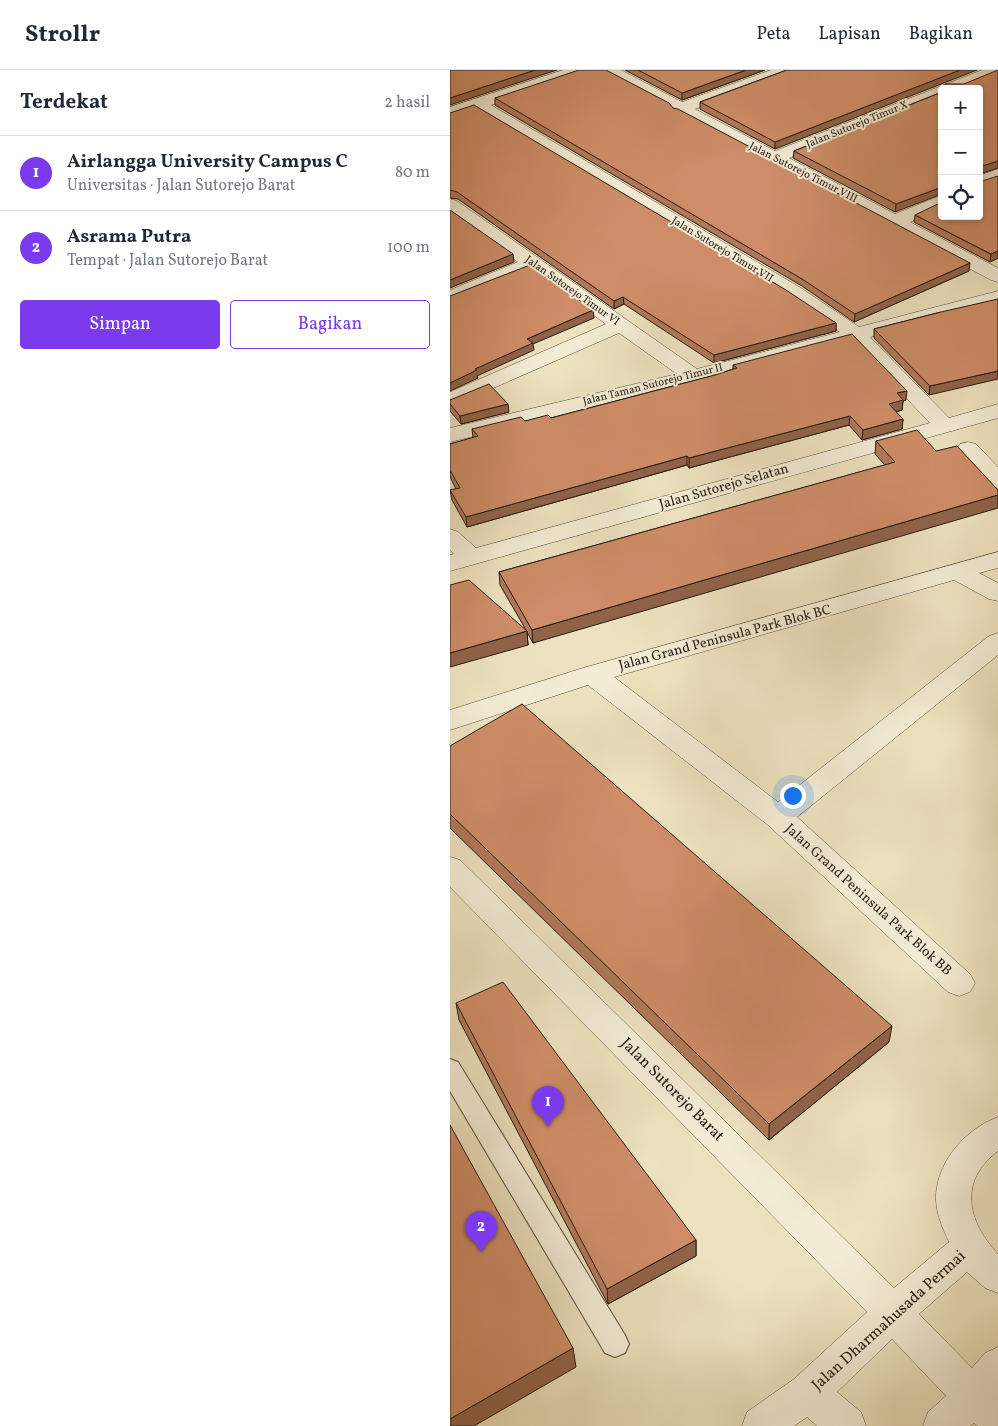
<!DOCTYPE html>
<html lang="id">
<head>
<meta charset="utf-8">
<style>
  body { margin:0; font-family:Vollkorn,serif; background:#f2f2f3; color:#1f2937 }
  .controls { position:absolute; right:15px; top:15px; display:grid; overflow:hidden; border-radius:5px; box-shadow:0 2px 8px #0003 }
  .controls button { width:45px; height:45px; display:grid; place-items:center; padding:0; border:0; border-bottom:1px solid #e0e1e3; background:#fff; color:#1f2937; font:25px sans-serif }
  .you { position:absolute; left:342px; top:725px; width:18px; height:18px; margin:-12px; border:4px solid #fff; border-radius:50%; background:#1a73e8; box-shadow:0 0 0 8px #1a73e833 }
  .badge { display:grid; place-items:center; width:32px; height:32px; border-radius:50%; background:#7c3aed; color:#fff; font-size:16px; font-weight:700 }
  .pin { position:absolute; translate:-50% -41px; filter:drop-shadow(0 1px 2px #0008) }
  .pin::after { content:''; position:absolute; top:26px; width:18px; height:15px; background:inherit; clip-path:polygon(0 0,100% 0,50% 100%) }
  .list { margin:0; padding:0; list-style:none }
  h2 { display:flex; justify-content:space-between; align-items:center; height:65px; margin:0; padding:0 20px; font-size:21px }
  h2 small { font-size:16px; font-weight:400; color:#747a83 }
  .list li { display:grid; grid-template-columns:32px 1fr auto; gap:15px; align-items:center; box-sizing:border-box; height:75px; padding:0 20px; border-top:1px solid #e0e1e3 }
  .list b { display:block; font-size:19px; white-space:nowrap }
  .list p { margin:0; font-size:16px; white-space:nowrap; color:#747a83 }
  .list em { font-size:16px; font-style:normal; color:#747a83 }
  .actions { display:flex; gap:10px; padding:15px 20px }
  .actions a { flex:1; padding:11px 0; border:1px solid #7c3aed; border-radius:5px; text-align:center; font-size:18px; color:#7c3aed }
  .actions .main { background:#7c3aed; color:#fff }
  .icon { flex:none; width:28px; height:28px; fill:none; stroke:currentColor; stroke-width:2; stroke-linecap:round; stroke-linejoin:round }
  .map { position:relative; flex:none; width:548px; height:1356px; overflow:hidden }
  header { display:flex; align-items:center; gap:30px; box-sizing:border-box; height:70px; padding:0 25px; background:#fff; border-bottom:1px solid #e0e1e3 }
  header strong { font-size:24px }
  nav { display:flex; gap:28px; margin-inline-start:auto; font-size:18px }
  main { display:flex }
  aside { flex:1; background:#fff }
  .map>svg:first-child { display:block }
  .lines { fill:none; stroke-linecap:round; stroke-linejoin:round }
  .service-casing { stroke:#574d3f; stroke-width:2 }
  .minor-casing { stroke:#574d3f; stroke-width:1 }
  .service { fill:#f3ecd5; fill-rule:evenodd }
  .minor { fill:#f3ecd5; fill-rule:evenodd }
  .wall { fill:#b17959; stroke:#251b14 }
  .shaded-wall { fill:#906349; stroke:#251b14 }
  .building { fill:#ce8d68; stroke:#251b14 }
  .labels { text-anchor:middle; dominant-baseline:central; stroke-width:4; stroke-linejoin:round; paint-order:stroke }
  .far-street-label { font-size:11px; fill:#251b14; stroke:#f3ecd5 }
  .street-label { font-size:14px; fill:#251b14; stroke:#f3ecd5 }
  .near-street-label { font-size:16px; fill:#251b14; stroke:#f3ecd5 }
</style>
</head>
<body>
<header>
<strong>Strollr</strong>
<nav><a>Peta</a><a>Lapisan</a><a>Bagikan</a></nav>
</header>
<main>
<aside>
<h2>Terdekat<small>2 hasil</small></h2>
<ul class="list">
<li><span class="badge">1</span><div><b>Airlangga University Campus C</b><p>Universitas · Jalan Sutorejo Barat</p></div><em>80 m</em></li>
<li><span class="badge">2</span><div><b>Asrama Putra</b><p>Tempat · Jalan Sutorejo Barat</p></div><em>100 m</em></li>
</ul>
<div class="actions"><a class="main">Simpan</a><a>Bagikan</a></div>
</aside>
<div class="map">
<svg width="548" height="1356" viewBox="0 0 548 1356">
  <rect width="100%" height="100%" fill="#ede2bf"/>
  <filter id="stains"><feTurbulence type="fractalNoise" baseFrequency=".004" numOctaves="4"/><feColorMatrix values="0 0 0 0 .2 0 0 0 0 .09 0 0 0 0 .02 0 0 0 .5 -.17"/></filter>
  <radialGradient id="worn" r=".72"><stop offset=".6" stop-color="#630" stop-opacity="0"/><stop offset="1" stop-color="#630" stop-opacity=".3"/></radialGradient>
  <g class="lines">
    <defs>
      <path id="service" d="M0 989 8 992 175 1265 179 1274 175 1283 165 1287 155 1283 0 1021Z"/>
      <path id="minor" d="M113 0H137L135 3 41 35 351 218 409 257 548 221V233L420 267 499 348 548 334V348L0 501V485L4 484 0 480V459L8 462 26 478 480 353 402 271 252 311 0 372V358L227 304 169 263 0 337V322L156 254 81 201 0 233V220L68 192 0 144V129L7 131 247 299 390 262 337 226 25 40 0 48V37Z
        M151 0H171L232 32 321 0H344L342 3 245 39 325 81 532 0H548V5L513 19H492V27L339 88 445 144 492 125V137L460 152 548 198V212L541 210 229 44 223 43 221 39 153 3Z
        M548 99V111L529 118V106Z
        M518 372 526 374 548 397V418L540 416 507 379 510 374Z
        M548 482V498L529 503 548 513V531L539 529 504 510 164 607 328 732 539 566 548 563V585L347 747 520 904 525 913 520 922 509 926 498 922 318 755 138 615 0 660V640L133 598Z
        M0 787 10 790 444 1218 499 1172C492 1157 485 1141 486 1124 489 1089 516 1059 548 1047V1081C508 1111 517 1151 548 1184V1223L535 1218 517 1202 469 1244 522 1298 535 1283 548 1277V1356H528L524 1353 520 1356H473L478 1342 496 1326 442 1269 387 1322 411 1342 416 1356H367L357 1347 344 1356H292L297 1342 344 1309 417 1242 0 817Z"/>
    </defs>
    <use href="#service" class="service-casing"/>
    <use href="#minor" class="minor-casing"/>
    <use href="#service" class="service"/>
    <use href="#minor" class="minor"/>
  </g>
  <path class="wall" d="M175 0H315L232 30Z
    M337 0 325 79 250 39V32Z
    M492 22 445 142 343 88 344 81Z
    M45 28 223 38 519 201 404 252 352 216 45 35Z
    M0 43 386 253V261L264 293 174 234 164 239 8 129 0 128Z
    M465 145 548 188 540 192 464 152Z
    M491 242 479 325 424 268V259Z
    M283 295 456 330 453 331 452 340 446 342 453 349 452 359 412 370 399 355 239 398 237 395 17 457 2 430 0 420 6 419 0 407V374L23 368 22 359 75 351 101 348 265 305 283 299Z
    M0 330 59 342 11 354 0 341Z
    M426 371 486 381 83 573 77 562 78 575 76 560 50 515 49 502 435 395 425 384Z
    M0 676 439 972 319 1070 0 758Z
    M6 933 246 1170V1186L158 1234 9 950Z"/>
  <path class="shaded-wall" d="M85 0H107L0 35V28Z
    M296 0H315L232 30V23Z
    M510 0H527L325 79V72Z
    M548 91V98L529 104V97Z
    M492 117V124L445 142 446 134Z
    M548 181V188L540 192 541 184Z
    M63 184 64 192 0 218V210Z
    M520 193 519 201 404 252 405 244Z
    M173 227 174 234 164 239V231Z
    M143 240 144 248 83 274 84 280 27 306 28 308 0 321V313L77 269Z
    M386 253V261L264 293V285Z
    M548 301V309L479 325 480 316Z
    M457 321 456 330 453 331 452 340 438 344 439 334 447 323Z
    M58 334 59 342 11 354 10 346Z
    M400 346 399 355 239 398V388Z
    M453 349 452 359 412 370 413 360Z
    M237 386V395L17 457 16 447Z
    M548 425V438L83 573 82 560Z
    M77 561 78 575 0 597V583Z
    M442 956 439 972 319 1070V1054Z
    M246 1170V1186L158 1234 157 1219Z
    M123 1278 126 1297 24 1356H0V1349Z"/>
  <path class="building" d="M0 0H85L0 28Z
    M129 0H156L219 33 223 38 228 39 520 193 405 244 352 209 45 28Z
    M188 0H296L232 23Z
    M337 0H510L325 72 250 32Z
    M548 0V91L529 97V19H494L495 14H514Z
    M492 22V117L446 134 344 81Z
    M24 35 336 220 386 253 264 285 173 227 164 231 7 122 0 120V43Z
    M548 106V181L541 184 465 145 492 132V146H529V112Z
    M0 140 63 184 0 210Z
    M80 195 143 240 77 269 83 273 25 299 27 300 0 313V226Z
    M548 229V301L480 316 424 259 491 242Z
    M402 264 457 321 447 323 453 330 439 334 453 349 413 360 400 346 239 388 237 386 16 447 0 420 10 418 0 400V374L28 366 22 359 71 347 75 351 98 345 101 348 265 305 287 298 283 295Z
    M39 314 58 334 10 346 0 334V330Z
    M467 360 486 381 507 376 548 420V425L82 560 49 502 445 392 426 371Z
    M19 510 77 561 0 583V515Z
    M72 634 442 956 319 1054 0 744V676Z
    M53 912 246 1170 157 1219 6 933Z
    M0 1055 123 1278 0 1349Z"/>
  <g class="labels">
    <g class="far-street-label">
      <text transform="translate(407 55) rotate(-22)">Jalan Sutorejo Timur X</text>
      <text transform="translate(353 103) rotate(27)">Jalan Sutorejo Timur VIII</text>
      <text transform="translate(272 180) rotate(31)">Jalan Sutorejo Timur VII</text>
      <text transform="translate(122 221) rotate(35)">Jalan Sutorejo Timur VI</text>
      <text transform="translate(203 315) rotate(-14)">Jalan Taman Sutorejo Timur II</text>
    </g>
    <g class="street-label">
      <text transform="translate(274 417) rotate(-16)">Jalan Sutorejo Selatan</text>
      <text transform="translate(275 568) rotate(-15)">Jalan Grand Peninsula Park Blok BC</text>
      <text transform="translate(418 830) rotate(42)">Jalan Grand Peninsula Park Blok BB</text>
    </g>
    <g class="near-street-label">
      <text transform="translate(222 1020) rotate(45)">Jalan Sutorejo Barat</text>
      <text transform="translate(439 1251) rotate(-42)">Jalan Dharmahusada Permai</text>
    </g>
  </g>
  <rect width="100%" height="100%" filter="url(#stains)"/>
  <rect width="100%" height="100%" fill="url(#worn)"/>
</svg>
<div class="controls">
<button>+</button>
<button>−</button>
<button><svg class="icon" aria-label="locate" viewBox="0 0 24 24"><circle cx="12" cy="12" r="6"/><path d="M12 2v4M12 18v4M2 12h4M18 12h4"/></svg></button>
</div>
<div class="you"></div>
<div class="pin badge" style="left:98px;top:1057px">1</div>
<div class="pin badge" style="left:31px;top:1182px">2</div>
</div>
</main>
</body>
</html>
